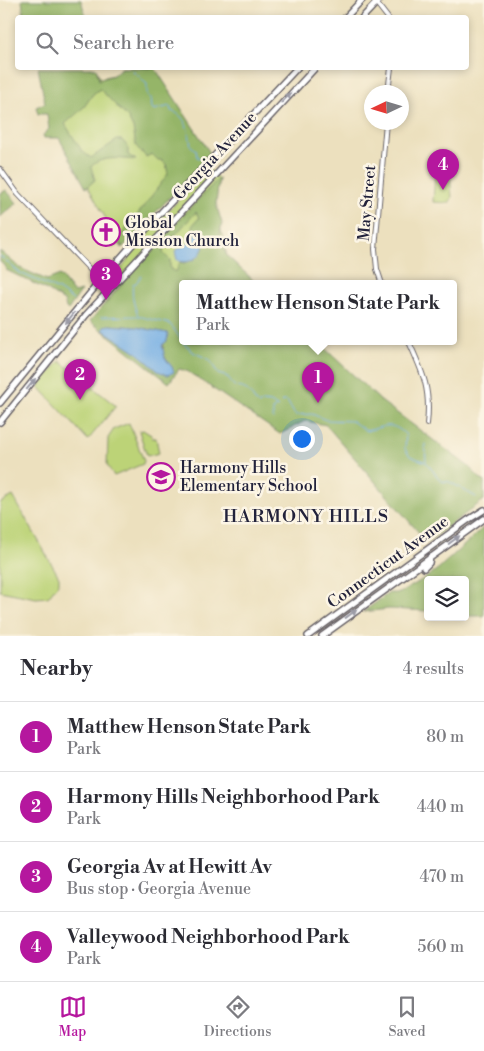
<!DOCTYPE html>
<html lang="en">
<head>
<meta charset="utf-8">
<style>
  body { margin:0; font-family:"Libre Bodoni",serif; background:#f2f2f3; color:#2b2b33 }
  .controls { position:absolute; right:15px; bottom:15px; display:grid; overflow:hidden; border-radius:5px; box-shadow:0 2px 8px #0003 }
  .controls button { width:45px; height:45px; display:grid; place-items:center; padding:0; border:0; border-bottom:1px solid #e1e1e2; background:#fff; color:#2b2b33; font:25px sans-serif }
  .compass { position:absolute; left:364px; top:85px; width:45px; height:45px; border-radius:50%; background:#fff; box-shadow:0 2px 8px #0003; rotate:266deg }
  .you { position:absolute; left:301px; top:438px; width:18px; height:18px; margin:-12px; border:4px solid #fff; border-radius:50%; background:#1a73e8; box-shadow:0 0 0 8px #1a73e833 }
  .badge { display:grid; place-items:center; width:32px; height:32px; border-radius:50%; background:#b5179e; color:#fff; font-size:16px; font-weight:700 }
  .pin { position:absolute; translate:-50% -41px; filter:drop-shadow(0 1px 2px #0008) }
  .pin::after { content:''; position:absolute; top:26px; width:18px; height:15px; background:inherit; clip-path:polygon(0 0,100% 0,50% 100%) }
  .popup { position:absolute; left:179px; top:280px; width:278px; height:65px; box-sizing:border-box; display:grid; place-content:center; border-radius:5px; background:#fff; filter:drop-shadow(0 1px 4px #0005); font-size:16px; white-space:nowrap; color:#7c7c81 }
  .popup b { font-size:19px; color:#2b2b33 }
  .popup::after { content:''; position:absolute; left:50%; top:100%; margin-left:-10px; border:10px solid transparent; border-top-color:#fff }
  .list { margin:0; padding:0; list-style:none }
  h2 { display:flex; justify-content:space-between; align-items:center; height:65px; margin:0; padding:0 20px; font-size:21px }
  h2 small { font-size:16px; font-weight:400; color:#7c7c81 }
  .list li { display:grid; grid-template-columns:32px 1fr auto; gap:15px; align-items:center; box-sizing:border-box; height:70px; padding:0 20px; border-top:1px solid #e1e1e2 }
  .list b { display:block; font-size:19px; white-space:nowrap }
  .list p { margin:0; font-size:16px; white-space:nowrap; color:#7c7c81 }
  .list em { font-size:16px; font-style:normal; color:#7c7c81 }
  .icon { flex:none; width:28px; height:28px; fill:none; stroke:currentColor; stroke-width:2; stroke-linecap:round; stroke-linejoin:round }
  .map { position:relative; flex:none; width:484px; height:636px; overflow:hidden }
  .search { position:absolute; background:#fff; box-shadow:0 2px 8px #0003; left:15px; right:15px; top:15px; height:55px; display:flex; align-items:center; gap:12px; box-sizing:border-box; padding:0 18px; border-radius:5px; color:#7c7c81; font-size:19px }
  .sheet { height:345px; background:#fff }
  nav { display:flex; justify-content:space-around; align-items:center; box-sizing:border-box; height:70px; border-top:1px solid #e1e1e2; background:#fff; font-size:14px; color:#7c7c81 }
  nav a { display:grid; justify-items:center; gap:2px }
  nav .on { color:#b5179e }
  .map>svg:first-child { display:block }
  .green { fill:#bcd377; stroke:#6f7a59 }
  .forest { fill:#95b568; stroke:#5c6c52; fill-rule:evenodd }
  .water { fill:#74aee4; stroke:#4b6890 }
  .lines { fill:none; stroke-linecap:round; stroke-linejoin:round }
  .stream { stroke:#74aee4; stroke-width:1 }
  .tertiary-casing { stroke:#696469; stroke-width:6 }
  .primary-casing { stroke:#696469; stroke-width:8 }
  .tertiary { stroke:#fff; stroke-width:4 }
  .primary { stroke:#fff; stroke-width:5 }
  .oneway { fill:#9c9ca7 }
  .labels { text-anchor:middle; dominant-baseline:central; stroke-width:5; stroke-linejoin:round; paint-order:stroke }
  .street-label { font-size:16px; fill:#22223b; stroke:#fcf5e5 }
  .poi-label { font-size:16px; fill:#22223b; stroke:#fcf5e5; text-anchor:start }
  .neighbourhood-label { font-size:18px; letter-spacing:1px; fill:#22223b; stroke:#fcf5e5 }
</style>
</head>
<body>
<div class="map">
<svg width="484" height="636" viewBox="0 0 484 636">
  <rect width="100%" height="100%" fill="#fcf5e5"/>
  <filter id="ink" filterUnits="userSpaceOnUse"><feTurbulence type="fractalNoise" baseFrequency=".02" numOctaves="2"/><feDisplacementMap in="SourceGraphic" scale="10" xChannelSelector="R" yChannelSelector="G"/><feConvolveMatrix kernelMatrix="1 2 1 2 8 2 1 2 1" color-interpolation-filters="sRGB"/></filter>
  <filter id="wash" filterUnits="userSpaceOnUse"><feTurbulence type="fractalNoise" baseFrequency=".0096" numOctaves="4" result="noise"/><feDisplacementMap in="SourceGraphic" scale="20" xChannelSelector="R" yChannelSelector="G"/><feGaussianBlur stdDeviation="1.12" result="paint"/><feColorMatrix in="noise" values="0 0 0 0 0 0 0 0 0 0 0 0 0 0 0 0 0 1.4 0 .05"/><feComposite in="paint" operator="in"/></filter>
  <g filter="url(#wash)">
    <rect width="100%" height="100%" fill="#ece0be"/>
    <path class="green" d="M96 68 100 78 113 75 121 68H154L210 153 122 248 120 244 112 248 109 244 116 237 54 125Z
      M209 169 219 179 215 204 227 256 257 284H183V331L113 280 154 225Z
      M435 173 450 174 452 198 449 203 433 202Z
      M60 361 116 406 88 440 38 386Z
      M129 423 144 461 143 464 114 476 107 465 108 438 114 429Z
      M143 430 151 435 152 438H156L159 453 147 456 139 431Z
      M13 496 59 577V583L48 597 36 598 0 591V503Z"/>
    <path class="forest" d="M22 0H81L86 17H24Z
      M38 68H96L99 80 113 75 122 68H155L210 153 205 160 123 247 118 238 132 222 168 174 166 164 161 160H158L152 154 146 157 136 146 133 128 128 118 100 89 93 94 84 107 65 124 82 151 91 158 117 140H122L128 147V155L136 160C122 159 101 155 91 167L95 180 86 188 59 138H44L43 135 49 129 47 114H38L36 107 45 103Z
      M219 178 216 204 222 223 219 239 227 256 257 284H183V342H318L381 401 468 466 484 482V500L427 542 326 425 305 421 280 434 187 371 179 369 169 383 90 321 154 246ZM196 212 199 218 192 226 200 234 204 243 195 259 184 263 180 262 176 272 170 269V260L163 253 164 247ZM109 325 136 327 167 333C162 350 160 352 172 367L158 371 135 351 103 330Z
      M6 190 17 203 0 217V194Z
      M0 251 20 268 47 280 60 275 74 293 81 291 68 310 66 308 64 301 47 290 6 270 5 266 0 262Z
      M484 527V616H465V580H428V611L389 609 363 612 389 593H400L427 577 439 568Z"/>
    <path class="water" d="M197 232C215 244 194 269 177 260L175 251C180 247 182 247 186 245 192 242 194 236 197 232Z
      M109 325 136 327 167 333 168 334 167 341 162 345 165 358 172 367 174 372 168 375 158 371 135 351 103 330 104 326Z"/>
    <g class="lines">
      <path class="stream" d="M132 70 137 75H139L142 80 147 84V96L151 98 152 108 154 110 170 106 171 111C187 115 189 133 191 146L196 150 197 157 200 158
        M0 256 20 273 59 290 73 300
        M138 315C134 307 131 293 133 284L136 283 141 276
        M101 317 138 316 170 324 186 346H188L191 351 210 360 218 374 228 377C235 392 239 384 248 391 252 395 254 401 259 405L262 402 271 403 277 407 283 401H287L295 415 312 414 326 420 352 421 366 431C384 427 391 420 406 435L405 449 410 456 426 462 441 481 450 482 476 497
        M273 419V410L276 406
        M425 444 426 461"/>
    </g>
  </g>
  <g filter="url(#ink)">
    <g class="lines">
      <defs>
        <path id="tertiary" d="M374 0 388 18
          M388 92 391 68
          M0 169 18 194 97 277 111 288
          M382 284 377 269 375 249 386 122
          M409 342C423 373 431 389 427 424"/>
        <path id="primary" d="M345 18 362 0
          M362 18 379 0
          M0 403 101 280 155 219 297 68
          M0 422 86 315 315 68
          M424 568 429 563 430 557
          M308 636 468 520 484 510
          M322 636 484 519"/>
      </defs>
      <use href="#tertiary" class="tertiary-casing"/>
      <use href="#primary" class="primary-casing"/>
      <use href="#tertiary" class="tertiary"/>
      <use href="#primary" class="primary"/>
    </g>
    <defs><path id="oneway-solid" d="M-6-.8H1V-3.2L6.5 0L1 3.2V.8H-6Z" transform="scale(1.25)"/></defs>
    <g class="oneway">
      <use href="#oneway-solid" transform="translate(286 98) rotate(-47)"/>
      <use href="#oneway-solid" transform="translate(70 318) rotate(129)"/>
      <use href="#oneway-solid" transform="translate(31 384) rotate(-51)"/>
      <use href="#oneway-solid" transform="translate(454 540) rotate(-36)"/>
      <use href="#oneway-solid" transform="translate(351 614) rotate(-36)"/>
    </g>
  </g>
  <defs>
    <symbol id="church-ring" viewBox="-11 -11 22 22"><circle r="9.5" fill="#fcf5e5" stroke="#b5179e" stroke-width="1.5"/><path d="M-1.2-6h2.4v3.5h3.3v2.4h-3.3V6h-2.4V-.1h-3.3v-2.4h3.3Z" fill="#b5179e"/></symbol>
    <symbol id="school-ring" viewBox="-11 -11 22 22"><circle r="9.5" fill="#fcf5e5" stroke="#b5179e" stroke-width="1.5"/><path d="M0-5L7-2L0 1L-7-2ZM-4 1L0 2.5L4 1V4Q0 6-4 4Z" fill="#b5179e"/></symbol>
  </defs>
  <g fill-rule="evenodd">
    <use href="#church-ring" x="90" y="216" width="32" height="32"/>
    <use href="#school-ring" x="145" y="461" width="32" height="32"/>
  </g>
  <g class="labels">
    <g class="street-label">
      <text transform="translate(215 156) rotate(-47)">Georgia Avenue</text>
      <text transform="translate(367 203) rotate(-85)">May Street</text>
      <text transform="translate(388 562) rotate(-36)">Connecticut Avenue</text>
    </g>
    <g class="poi-label">
      <text x="125" y="223">Global<tspan x="125" dy="18">Mission Church</tspan></text>
      <text x="180" y="468">Harmony Hills<tspan x="180" dy="18">Elementary School</tspan></text>
    </g>
    <g class="neighbourhood-label">
      <text x="306" y="516">HARMONY HILLS</text>
    </g>
  </g>
</svg>
<div class="controls">
<button><svg class="icon" aria-label="layers" viewBox="0 0 24 24"><path d="M12 4l9 5-9 5-9-5zM3 14l9 5 9-5"/></svg></button>
</div>
<svg class="compass" viewBox="-18 -18 36 36"><path d="M0-13l5 13h-10z" fill="#e53935"/><path d="M0 13l5-13h-10z" fill="#7c7c81"/></svg>
<div class="you"></div>
<div class="pin badge" style="left:318px;top:403px">1</div>
<div class="popup"><b>Matthew Henson State Park</b>Park</div>
<div class="pin badge" style="left:80px;top:400px">2</div>
<div class="pin badge" style="left:106px;top:300px">3</div>
<div class="pin badge" style="left:443px;top:190px">4</div>
<div class="search"><svg class="icon" aria-label="search" viewBox="0 0 24 24"><circle cx="10" cy="10" r="6"/><path d="M15 15l6 6"/></svg>Search here</div>
</div>
<section class="sheet">
<h2>Nearby<small>4 results</small></h2>
<ul class="list">
<li><span class="badge">1</span><div><b>Matthew Henson State Park</b><p>Park</p></div><em>80 m</em></li>
<li><span class="badge">2</span><div><b>Harmony Hills Neighborhood Park</b><p>Park</p></div><em>440 m</em></li>
<li><span class="badge">3</span><div><b>Georgia Av at Hewitt Av</b><p>Bus stop · Georgia Avenue</p></div><em>470 m</em></li>
<li><span class="badge">4</span><div><b>Valleywood Neighborhood Park</b><p>Park</p></div><em>560 m</em></li>
</ul>
</section>
<nav>
<a class="on"><svg class="icon" aria-label="map" viewBox="0 0 24 24"><path d="M3 6l6-2 6 2 6-2v14l-6 2-6-2-6 2zM9 4v14M15 6v14"/></svg>Map</a>
<a><svg class="icon" aria-label="directions" viewBox="0 0 24 24"><path d="M12 3l9 9-9 9-9-9zM9 14v-3h6M13 9l2 2-2 2"/></svg>Directions</a>
<a><svg class="icon" aria-label="saved" viewBox="0 0 24 24"><path d="M7 4h10v16l-5-4-5 4z"/></svg>Saved</a>
</nav>
</body>
</html>
